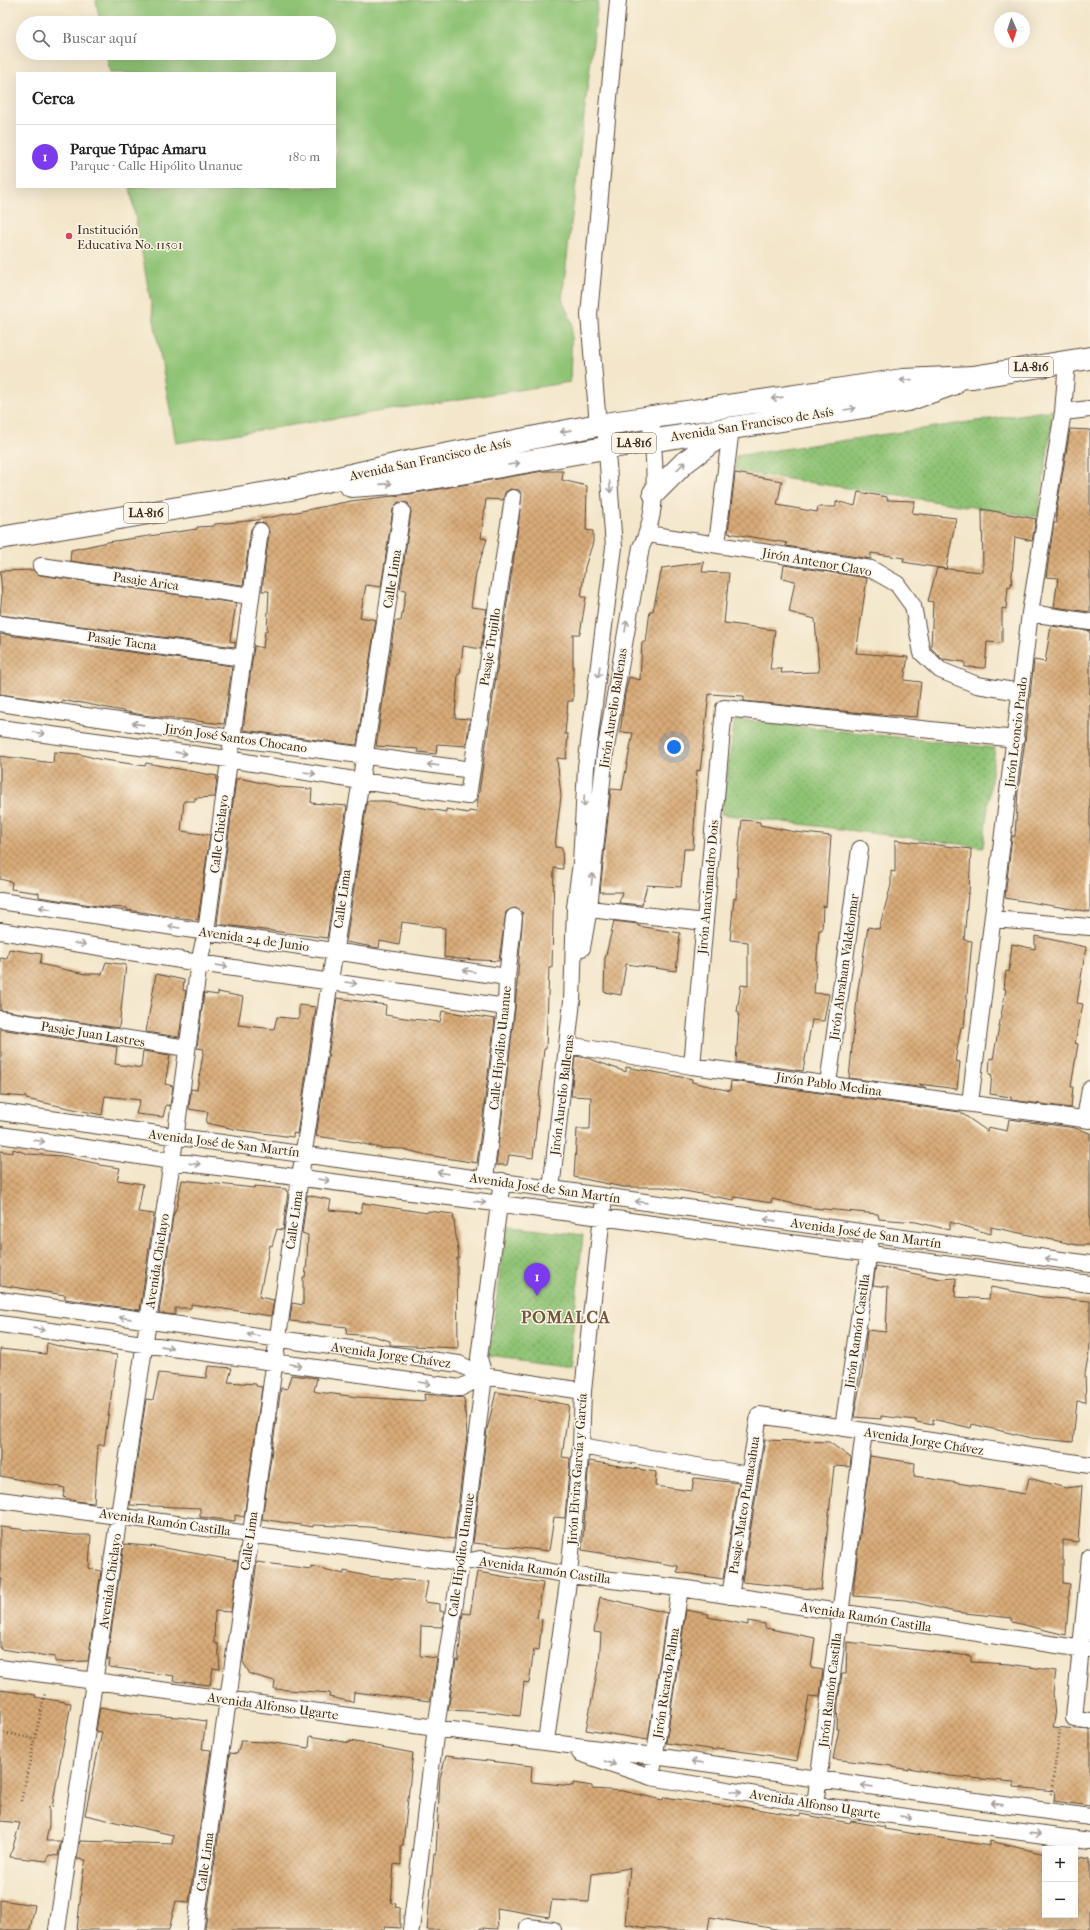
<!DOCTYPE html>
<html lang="es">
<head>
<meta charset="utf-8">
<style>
  body { margin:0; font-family:"IM FELL French Canon",serif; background:#f6f6f6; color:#222 }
  .controls { position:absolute; right:12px; bottom:12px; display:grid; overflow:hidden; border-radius:0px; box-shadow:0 4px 16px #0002 }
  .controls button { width:36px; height:36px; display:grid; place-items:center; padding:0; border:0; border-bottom:1px solid #e0e0e0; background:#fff; color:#222; font:20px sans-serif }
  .compass { position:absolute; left:994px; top:12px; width:36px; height:36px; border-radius:50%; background:#fff; box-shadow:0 4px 16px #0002; rotate:177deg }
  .you { position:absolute; left:674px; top:747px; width:14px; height:14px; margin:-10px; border:3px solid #fff; border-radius:50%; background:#1a73e8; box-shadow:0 0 0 6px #1a73e833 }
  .badge { display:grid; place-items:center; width:26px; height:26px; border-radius:50%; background:#7c3aed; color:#fff; font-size:13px; font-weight:700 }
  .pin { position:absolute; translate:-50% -33px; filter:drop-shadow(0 1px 2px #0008) }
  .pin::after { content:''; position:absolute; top:21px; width:14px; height:12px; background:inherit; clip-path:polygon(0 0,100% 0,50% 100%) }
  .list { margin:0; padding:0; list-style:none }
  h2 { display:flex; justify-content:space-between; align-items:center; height:52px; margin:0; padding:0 16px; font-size:17px }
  h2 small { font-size:13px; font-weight:400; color:#767676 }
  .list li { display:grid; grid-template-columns:26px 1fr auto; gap:12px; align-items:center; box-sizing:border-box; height:64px; padding:0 16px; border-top:1px solid #e0e0e0 }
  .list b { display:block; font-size:15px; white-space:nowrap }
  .list p { margin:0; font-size:13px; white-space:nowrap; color:#767676 }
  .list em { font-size:13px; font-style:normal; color:#767676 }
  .icon { flex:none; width:22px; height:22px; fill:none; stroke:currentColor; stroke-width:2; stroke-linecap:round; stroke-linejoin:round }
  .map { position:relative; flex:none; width:1090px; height:1930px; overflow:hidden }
  .search { position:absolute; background:#fff; box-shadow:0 4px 16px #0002; left:16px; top:16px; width:320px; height:44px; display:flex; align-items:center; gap:10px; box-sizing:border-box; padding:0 14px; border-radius:22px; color:#767676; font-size:15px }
  .panel { position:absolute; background:#fff; box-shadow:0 4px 16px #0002; left:16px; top:72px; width:320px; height:116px; border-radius:0px }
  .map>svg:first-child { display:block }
  .green { fill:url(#green-dots); stroke:#65764a }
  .pitch { fill:#8fc375; stroke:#65764a }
  .building { fill:url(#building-cross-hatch) }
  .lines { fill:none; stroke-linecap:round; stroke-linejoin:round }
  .street-casing { stroke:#574638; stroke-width:18 }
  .highway-casing { stroke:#574638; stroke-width:24 }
  .path { stroke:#574638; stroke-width:2.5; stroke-dasharray:1 3; stroke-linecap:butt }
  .street { stroke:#fff; stroke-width:16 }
  .highway { stroke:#fff; stroke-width:22 }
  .oneway { stroke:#a79f9a }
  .poi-dot { fill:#d1495b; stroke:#fcf5e5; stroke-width:1.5 }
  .labels { text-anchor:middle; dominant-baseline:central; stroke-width:3; stroke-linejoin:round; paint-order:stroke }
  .shield { fill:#fcf5e5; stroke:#75675a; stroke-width:1 }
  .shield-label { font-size:12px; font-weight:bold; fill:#3b2a1e }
  .poi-label { font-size:13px; fill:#3b2a1e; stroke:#fcf5e5; text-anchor:start }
  .street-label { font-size:13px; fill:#3b2a1e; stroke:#fcf5e5 }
  .district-label { font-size:17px; font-weight:bold; letter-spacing:1px; fill:#72573e; stroke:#fcf5e5 }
</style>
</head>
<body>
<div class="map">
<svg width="1090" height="1930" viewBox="0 0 1090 1930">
  <defs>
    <pattern id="green-dots" width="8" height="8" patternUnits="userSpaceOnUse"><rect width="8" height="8" fill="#8fc375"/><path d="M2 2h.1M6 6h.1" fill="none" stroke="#769f5f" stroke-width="1.8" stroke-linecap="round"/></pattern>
    <pattern id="building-cross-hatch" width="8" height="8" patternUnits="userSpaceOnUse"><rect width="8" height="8" fill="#d8ab78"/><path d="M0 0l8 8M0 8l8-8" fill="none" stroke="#b08b62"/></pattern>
  </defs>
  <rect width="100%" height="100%" fill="#fcf5e5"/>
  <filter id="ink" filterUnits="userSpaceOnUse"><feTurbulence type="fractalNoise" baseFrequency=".025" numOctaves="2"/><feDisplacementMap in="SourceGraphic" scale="8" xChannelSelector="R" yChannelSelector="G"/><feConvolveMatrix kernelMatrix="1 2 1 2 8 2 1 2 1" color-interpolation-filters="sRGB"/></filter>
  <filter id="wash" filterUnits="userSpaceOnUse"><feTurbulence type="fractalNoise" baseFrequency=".012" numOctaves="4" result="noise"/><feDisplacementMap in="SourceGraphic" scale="16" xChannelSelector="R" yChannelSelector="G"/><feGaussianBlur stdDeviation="0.9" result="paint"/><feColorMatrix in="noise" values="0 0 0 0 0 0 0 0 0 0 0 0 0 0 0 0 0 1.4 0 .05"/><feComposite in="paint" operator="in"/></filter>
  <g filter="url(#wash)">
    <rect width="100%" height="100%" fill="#f3e6ca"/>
    <path class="green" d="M1052 410 1051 427 1038 517 735 471 736 456Z
      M735 719 995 748 983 847 721 814Z
      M506 1226 583 1235 569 1367 489 1356Z"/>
    <path class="pitch" d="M96 0H598L562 299 572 323 570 382 176 443 130 187H335V73H110L106 53H329V23H100Z"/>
    <g id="blocks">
      <path class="building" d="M1070 429 1090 430V612L1054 607 1058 578 1046 577 1054 523H1057L1056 512Z
        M543 471H563L562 480 587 486 586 530 593 531V542L585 567 581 597H586L580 634H573V701H568L565 734H568L566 759 557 758 561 796 555 847 562 848 563 869 554 868 552 968H549L546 1049H544L533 1158 509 1155 507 1165H496L515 1008 523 913 515 908 506 912 499 961 459 959 444 957 445 928 402 922 399 945 380 941 379 948 346 942 367 801H385L446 812V809L468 813 469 811 476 812 515 550 522 494 519 490 510 489 505 492 503 500 486 499 481 538 487 539 476 573 471 607 487 609 481 649 463 646 460 674H458L455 718 470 719 466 746 437 744 436 754 418 752V749L376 746 395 621H401L406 590 400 589 411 512 408 503 398 502 393 509 381 587 366 585 360 617 376 620 357 744 355 745 243 730 254 646 263 648 265 631H267L269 591H262L269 532 265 523 257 522 251 529 243 585 70 561 71 550 108 542 197 529V527L214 526 215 524 257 520 351 501 410 494Z
        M735 473 782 481 777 505 817 512 818 507H836V501L855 506 858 492 887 497V500L915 501 912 513 956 518 946 569 903 562 904 558 871 553V559L786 546 787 543 782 542 728 533Z
        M982 509 1036 519 1032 541 1015 537 1011 587 1008 586 1006 609 1002 608V643L987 642 985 668 965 667V662L942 659 931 648 933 602 928 601 937 568 983 572Z
        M704 562 702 572 729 573 724 623 775 630 770 669H782L781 673 819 672 815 619 789 612 795 581 782 578 784 565 867 578 856 653 908 657 904 680 921 682 917 717 873 714 744 701V696L709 694 700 771 697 770 693 849H684L681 887 647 885 642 905 619 903 622 892H600L611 789 622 790 633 733 620 732 625 694 629 677 640 680 642 642H646L650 611H653L662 568Z
        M33 570 40 575 236 603 230 641 235 642V647L0 615 2 594 0 571Z
        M1051 626 1090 631V912L1005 898 1012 836H1015L1018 792 1025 740 1034 660 1045 662Z
        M0 634 232 666 224 724 143 715 77 702V703L62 700V703L0 694Z
        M54 752 79 754 98 759 145 766 146 763 217 776 215 797 195 798V801H184L181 831 210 835 198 920 127 910V908L104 907 39 897V893L11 889 12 882 0 879V756L53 763Z
        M239 778 280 787 312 789 311 803 347 806 327 938 217 924 236 779H239Z
        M742 820 760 822V825L795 832 831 836 826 907 823 906 822 930H819L814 993 829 994 824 1021 812 1020 803 1071 736 1062 739 1013 737 1012 741 985 748 986V942L730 940 734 898 736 899 738 857Z
        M895 840 971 849 969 893H968L964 940 972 941 964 1027H961L955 1061 960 1062 957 1089 919 1084 926 1088 849 1078 858 989 868 927 879 929 891 885V871L895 872Z
        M614 921 638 924V926L680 933 676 971 626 964 621 995 604 992 605 959Z
        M1035 936 1086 947 1077 1003 1083 1004 1075 1043 1078 1044 1071 1087H1073L1071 1108 1011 1100V1097L990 1094 992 1075 989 1074 990 1058 993 1059 1006 989H1004L1006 971 1009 972 1012 944 1035 949Z
        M9 949 42 954 40 964 85 974H102L106 962 126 965 119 1028 0 1010V958L7 959Z
        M156 974 184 980 183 990 186 991 179 1037 146 1032Z
        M218 992 243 997 238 1025 274 1029 277 1017 299 1019V1005L316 1007 297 1134 293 1133V1137L239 1130 206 1123 208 1112 189 1109 191 1089 197 1090 204 1049 197 1048 204 993 218 995Z
        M337 998 386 1005 385 1015 412 1019 440 1022 442 1011 495 1019 477 1163 427 1155 403 1149 380 1148 356 1142 316 1136Z
        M0 1029 117 1047 115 1064 141 1068 143 1051 170 1055 165 1084 173 1086 170 1106 166 1105 163 1117 136 1114 140 1100 105 1096 102 1115 26 1099V1097L0 1095 1 1052H0Z
        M575 1056 587 1058 626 1072V1067L692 1079V1082L730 1091 731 1081 960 1112 987 1131 988 1127 1007 1131 1009 1119 1075 1128 1090 1133V1245H1077L991 1227V1234L950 1222V1230L916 1222 879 1219 878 1214 813 1208 772 1199 771 1203 735 1197 734 1200 662 1187H623L574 1177 577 1129H590L591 1097 571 1096Z
        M13 1149 28 1154 62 1156 99 1164V1165L120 1168 117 1180 143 1184 138 1212 154 1214 140 1310 65 1299V1295L0 1285V1151L13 1153Z
        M182 1180 254 1188 255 1186 286 1189V1191L288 1192 283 1230 277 1229 272 1246 270 1245 259 1297 274 1300 271 1316 191 1304V1308H175V1315L159 1313 173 1216 177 1206Z
        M307 1195 331 1200 329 1210 361 1213 363 1203 427 1213 428 1211 453 1214 459 1258H457L458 1348 390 1345V1341L373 1336 346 1334 347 1327 290 1321 292 1303 303 1305V1277H305L307 1261 308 1235 302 1233Z
        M876 1266 941 1279 956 1278 955 1297 989 1299 991 1287 1042 1297 1090 1301V1346L1085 1374 1086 1402 1077 1401 1073 1442 1031 1438 972 1424 971 1428 933 1419V1425L916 1422V1420L881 1416V1419L854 1417 863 1369 867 1330 886 1332 888 1287 873 1285Z
        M47 1343 66 1348 117 1355 104 1445H98L94 1503 75 1501 63 1497 65 1488 0 1476V1349L46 1354Z
        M208 1366 232 1368 228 1382 256 1384V1386L262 1387 244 1517 235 1515V1521L200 1517V1508L130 1505 146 1399 153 1400 159 1373 206 1378Z
        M291 1375 317 1378 314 1391 317 1392 358 1397 425 1401 424 1394 464 1398 467 1435 454 1539 369 1527 313 1525V1527L262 1519 281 1388 287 1389Z
        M496 1392 569 1405 562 1457 570 1458 565 1518 554 1517 549 1551 473 1543 487 1430Z
        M765 1440 829 1442 851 1458 850 1467 834 1466 821 1590 742 1582Z
        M870 1456 915 1463 914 1476 1025 1494 1029 1478 1066 1488 1082 1486 1078 1542 1063 1540V1583L1070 1584 1066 1635 1012 1622V1618L955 1612 905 1600 854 1596V1582Z
        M589 1461 656 1472 655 1486 692 1491 694 1478 739 1483 723 1579 677 1572 678 1566 582 1550Z
        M0 1527 75 1535H91L89 1568 101 1571 88 1661 55 1662V1657L0 1649V1594L2 1579H0Z
        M124 1544 159 1547 238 1561 231 1612 215 1611 214 1643 218 1644 220 1669 213 1668 210 1685 173 1681 174 1676 109 1667 110 1659 107 1660Z
        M257 1562 311 1569V1566L344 1574V1571L367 1576 428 1582 424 1602 440 1604V1611L444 1612 442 1627 421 1626 420 1656 437 1658 430 1701 354 1692 353 1702 329 1697 330 1693 274 1689 275 1681 250 1674 243 1662Z
        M477 1572 543 1583 537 1618 542 1619 539 1650 534 1649 529 1683 524 1682 520 1716 490 1712 448 1710 456 1660 458 1661 463 1613 470 1614Z
        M600 1597 667 1613 648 1740 586 1730 599 1663 601 1633 594 1632Z
        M686 1610 709 1614 708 1617 748 1625V1621L765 1624V1628L815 1638 811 1668 823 1670 820 1697 809 1696 797 1761 773 1757V1756L717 1748 716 1750 666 1743Z
        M847 1642 971 1656V1662L1010 1664 1056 1671 1053 1693 1055 1717 1053 1727 1090 1730V1806L1054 1801 1055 1791 1014 1787V1782L950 1776 909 1768V1770L893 1767V1766L833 1759 839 1729H837L838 1700 842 1674H846Z
        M0 1690 36 1695 35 1697 71 1703 52 1807 49 1806V1825L46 1841H61L58 1856 49 1855 47 1861 10 1857 20 1823 0 1821Z
        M100 1707 144 1715 178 1717 206 1721 202 1749 211 1750 189 1902 176 1901 169 1930H77L83 1873 86 1860 77 1859 80 1841 172 1844 173 1835 85 1815 102 1732 96 1731Z
        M310 1736 350 1743V1741L413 1753 403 1845H401V1865L394 1864 391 1903 396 1904 395 1907 400 1908V1928L385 1927V1930H205L230 1753 237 1754 241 1741 267 1742 309 1748Z
        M446 1756 532 1766 531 1782 573 1786V1783L592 1786V1789L623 1791 663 1800 664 1797 730 1807V1805L800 1816V1814L850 1823 851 1821 885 1827 884 1829 990 1846V1841L1045 1854V1915H1075V1856L1090 1859V1930H781L710 1917 708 1930H669L645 1927V1928L625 1924 630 1868 592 1874 589 1902 552 1900 549 1917 497 1908 498 1929 480 1928V1930H427L434 1853 436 1854 440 1778Z
        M0 1900 35 1905 30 1930H0Z"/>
    </g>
  </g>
  <g filter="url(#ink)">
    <use href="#blocks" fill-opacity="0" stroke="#574638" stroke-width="1"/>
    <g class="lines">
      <defs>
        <path id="street" d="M1063 412 1090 409
          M598 425 589 315 618 0
          M648 534 871 569 897 584 913 606 922 653 940 670 977 685 1020 692
          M717 544 731 428
          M41 566 251 596
          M1030 613 1090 622
          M0 624 243 658
          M0 703 231 738 472 770
          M0 728 228 759 360 781 468 796 513 498
          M0 901 507 977
          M580 908 705 922
          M993 919 1090 927
          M0 931 199 963 506 1007
          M582 948 589 908 605 753 641 547C660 512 655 456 650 417
          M0 1019 187 1048
          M568 1045 692 1066 1090 1120
          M692 1066 724 708 1016 739
          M828 1084 860 849
          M970 1103 1030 613 1063 412 1067 362
          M0 1112 1090 1264
          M1085 1119 1090 1089
          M0 1135 172 1161 601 1217 1090 1284
          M485 1179 506 1007 507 977 514 917
          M551 1190 572 1001 575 907 581 863 586 767 614 547 605 424
          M0 1300 459 1364 484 1376 583 1391
          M0 1324 460 1388 484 1376
          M843 1428 870 1243
          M581 1446 749 1475
          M0 1500 461 1563 480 1559 569 1575 680 1588 1090 1650
          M1090 1557 1074 1718 1090 1721
          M730 1596 759 1415 1090 1465
          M0 1668 436 1728 654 1756 1090 1817
          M546 1741 569 1575 581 1446 583 1391 603 1206
          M580 1753 651 1777 815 1805 1090 1841
          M653 1767 680 1588
          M815 1805 864 1432
          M57 1930 172 1161 199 963 206 932 260 531
          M195 1930 228 1700 300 1177 402 511
          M411 1930 436 1728 461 1563 484 1376 479 1358 502 1181
          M528 1930V1927L553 1930"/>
        <path id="highway" d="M351 486 408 482 593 450 908 400 953 384
          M654 493 684 463 729 429
          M0 538 291 489 403 463 598 425 903 380 973 377 1090 358"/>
      </defs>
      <use href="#street" class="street-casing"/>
      <use href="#highway" class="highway-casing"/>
      <path class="path" d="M0 1732 35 1739
        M1051 1794 1060 1729
        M21 1801 45 1693"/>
      <use href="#street" class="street"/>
      <use href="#highway" class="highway"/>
    </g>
    <defs><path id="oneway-shaft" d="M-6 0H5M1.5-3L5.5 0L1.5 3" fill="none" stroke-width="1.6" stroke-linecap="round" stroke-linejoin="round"/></defs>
    <g class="oneway">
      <use href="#oneway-shaft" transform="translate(906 380) rotate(176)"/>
      <use href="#oneway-shaft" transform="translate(777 398) rotate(172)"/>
      <use href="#oneway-shaft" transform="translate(850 409) rotate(-9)"/>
      <use href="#oneway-shaft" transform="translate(566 431) rotate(169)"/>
      <use href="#oneway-shaft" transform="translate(514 464) rotate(-10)"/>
      <use href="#oneway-shaft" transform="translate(681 466) rotate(-44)"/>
      <use href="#oneway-shaft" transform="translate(386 484) rotate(-4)"/>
      <use href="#oneway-shaft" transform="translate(610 487) rotate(86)"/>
      <use href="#oneway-shaft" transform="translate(626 626) rotate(-80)"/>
      <use href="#oneway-shaft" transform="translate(599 672) rotate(98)"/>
      <use href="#oneway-shaft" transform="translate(138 724) rotate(-172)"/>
      <use href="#oneway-shaft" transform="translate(39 733) rotate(8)"/>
      <use href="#oneway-shaft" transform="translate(181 753) rotate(8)"/>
      <use href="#oneway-shaft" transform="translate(433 765) rotate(-173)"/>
      <use href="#oneway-shaft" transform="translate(310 773) rotate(10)"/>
      <use href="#oneway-shaft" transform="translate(584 801) rotate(93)"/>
      <use href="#oneway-shaft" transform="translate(592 879) rotate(-84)"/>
      <use href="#oneway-shaft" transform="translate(45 908) rotate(-171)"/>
      <use href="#oneway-shaft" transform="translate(174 927) rotate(-171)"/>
      <use href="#oneway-shaft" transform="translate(80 944) rotate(9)"/>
      <use href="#oneway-shaft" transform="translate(222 966) rotate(8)"/>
      <use href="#oneway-shaft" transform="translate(469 971) rotate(-171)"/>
      <use href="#oneway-shaft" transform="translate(351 983) rotate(9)"/>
      <use href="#oneway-shaft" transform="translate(39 1141) rotate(9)"/>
      <use href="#oneway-shaft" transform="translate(195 1164) rotate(7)"/>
      <use href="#oneway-shaft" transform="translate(443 1173) rotate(-172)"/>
      <use href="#oneway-shaft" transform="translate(324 1180) rotate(8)"/>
      <use href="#oneway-shaft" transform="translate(480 1202) rotate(8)"/>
      <use href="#oneway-shaft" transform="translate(641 1202) rotate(-172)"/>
      <use href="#oneway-shaft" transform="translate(770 1220) rotate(-172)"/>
      <use href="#oneway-shaft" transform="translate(1051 1259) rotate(-172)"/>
      <use href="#oneway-shaft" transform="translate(125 1318) rotate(-172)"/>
      <use href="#oneway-shaft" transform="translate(39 1329) rotate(8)"/>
      <use href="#oneway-shaft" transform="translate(253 1335) rotate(-172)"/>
      <use href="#oneway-shaft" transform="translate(167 1347) rotate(8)"/>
      <use href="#oneway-shaft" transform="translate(296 1365) rotate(8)"/>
      <use href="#oneway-shaft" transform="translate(425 1383) rotate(8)"/>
      <use href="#oneway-shaft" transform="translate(697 1762) rotate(-172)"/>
      <use href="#oneway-shaft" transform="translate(610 1763) rotate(19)"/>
      <use href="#oneway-shaft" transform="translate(867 1786) rotate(-172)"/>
      <use href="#oneway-shaft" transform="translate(736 1792) rotate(9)"/>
      <use href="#oneway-shaft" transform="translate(996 1804) rotate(-172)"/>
      <use href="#oneway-shaft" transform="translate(906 1817) rotate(8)"/>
      <use href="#oneway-shaft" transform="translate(1035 1834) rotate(8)"/>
    </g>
  </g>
  <circle class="poi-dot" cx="69" cy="236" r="4"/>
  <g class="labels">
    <g class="shield">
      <rect x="1009" y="357" width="44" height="20" rx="3"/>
      <rect x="612" y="433" width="44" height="20" rx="3"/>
      <rect x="124" y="503" width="44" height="20" rx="3"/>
    </g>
    <g class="shield-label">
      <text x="1031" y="367">LA-816</text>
      <text x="634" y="443">LA-816</text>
      <text x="146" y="513">LA-816</text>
    </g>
    <g class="poi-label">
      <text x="77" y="229">Institución<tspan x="77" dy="15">Educativa No. 11501</tspan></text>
    </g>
    <g class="street-label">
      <text transform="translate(752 424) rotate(-9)">Avenida San Francisco de Asís</text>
      <text transform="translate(430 459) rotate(-12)">Avenida San Francisco de Asís</text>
      <text transform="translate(817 562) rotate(10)">Jirón Antenor Clavo</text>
      <text transform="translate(392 579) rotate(-81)">Calle Lima</text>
      <text transform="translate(146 581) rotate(8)">Pasaje Arica</text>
      <text transform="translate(122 641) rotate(8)">Pasaje Tacna</text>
      <text transform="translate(490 647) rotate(-81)">Pasaje Trujillo</text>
      <text transform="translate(613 708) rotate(-81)">Jirón Aurelio Ballenas</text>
      <text transform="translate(1016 732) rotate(-83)">Jirón Leoncio Prado</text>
      <text transform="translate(236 738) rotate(8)">Jirón José Santos Chocano</text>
      <text transform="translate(219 834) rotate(-83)">Calle Chiclayo</text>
      <text transform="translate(708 887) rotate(-85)">Jirón Anaximandro Dois</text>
      <text transform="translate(342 899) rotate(-82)">Calle Lima</text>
      <text transform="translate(254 939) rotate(8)">Avenida 24 de Junio</text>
      <text transform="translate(844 967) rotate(-82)">Jirón Abraham Valdelomar</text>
      <text transform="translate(93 1034) rotate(9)">Pasaje Juan Lastres</text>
      <text transform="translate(500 1048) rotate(-84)">Calle Hipólito Unanue</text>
      <text transform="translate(829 1084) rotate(8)">Jirón Pablo Medina</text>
      <text transform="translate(562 1095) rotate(-83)">Jirón Aurelio Ballenas</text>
      <text transform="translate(224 1143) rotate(7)">Avenida José de San Martín</text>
      <text transform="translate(545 1188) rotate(8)">Avenida José de San Martín</text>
      <text transform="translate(294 1220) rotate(-82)">Calle Lima</text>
      <text transform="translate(866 1233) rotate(8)">Avenida José de San Martín</text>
      <text transform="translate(157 1261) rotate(-81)">Avenida Chiclayo</text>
      <text transform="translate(857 1331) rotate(-82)">Jirón Ramón Castilla</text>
      <text transform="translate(391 1355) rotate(8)">Avenida Jorge Chávez</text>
      <text transform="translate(924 1441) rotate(9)">Avenida Jorge Chávez</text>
      <text transform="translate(577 1469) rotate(-86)">Jirón Elvira García y García</text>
      <text transform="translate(744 1505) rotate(-81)">Pasaje Mateo Pumacahua</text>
      <text transform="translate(165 1522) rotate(8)">Avenida Ramón Castilla</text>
      <text transform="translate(249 1541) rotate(-82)">Calle Lima</text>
      <text transform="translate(461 1555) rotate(-82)">Calle Hipólito Unanue</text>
      <text transform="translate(545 1570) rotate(8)">Avenida Ramón Castilla</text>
      <text transform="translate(110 1581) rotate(-82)">Avenida Chiclayo</text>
      <text transform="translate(866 1617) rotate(9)">Avenida Ramón Castilla</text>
      <text transform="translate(666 1683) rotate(-81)">Jirón Ricardo Palma</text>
      <text transform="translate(830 1690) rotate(-83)">Jirón Ramón Castilla</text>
      <text transform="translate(273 1706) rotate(8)">Avenida Alfonso Ugarte</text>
      <text transform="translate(815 1804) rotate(9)">Avenida Alfonso Ugarte</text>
      <text transform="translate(205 1862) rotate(-82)">Calle Lima</text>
    </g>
    <g class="district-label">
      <text x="566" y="1317">POMALCA</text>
    </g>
  </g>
</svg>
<div class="controls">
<button>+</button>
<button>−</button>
</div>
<svg class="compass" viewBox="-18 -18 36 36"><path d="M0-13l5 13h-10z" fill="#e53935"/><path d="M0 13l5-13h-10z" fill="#767676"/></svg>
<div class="you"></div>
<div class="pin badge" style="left:537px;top:1296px">1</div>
<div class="search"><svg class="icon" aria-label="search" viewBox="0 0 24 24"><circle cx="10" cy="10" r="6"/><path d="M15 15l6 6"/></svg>Buscar aquí</div>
<section class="panel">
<h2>Cerca<small></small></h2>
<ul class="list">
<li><span class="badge">1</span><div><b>Parque Túpac Amaru</b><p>Parque · Calle Hipólito Unanue</p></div><em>180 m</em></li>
</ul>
</section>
</div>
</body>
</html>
